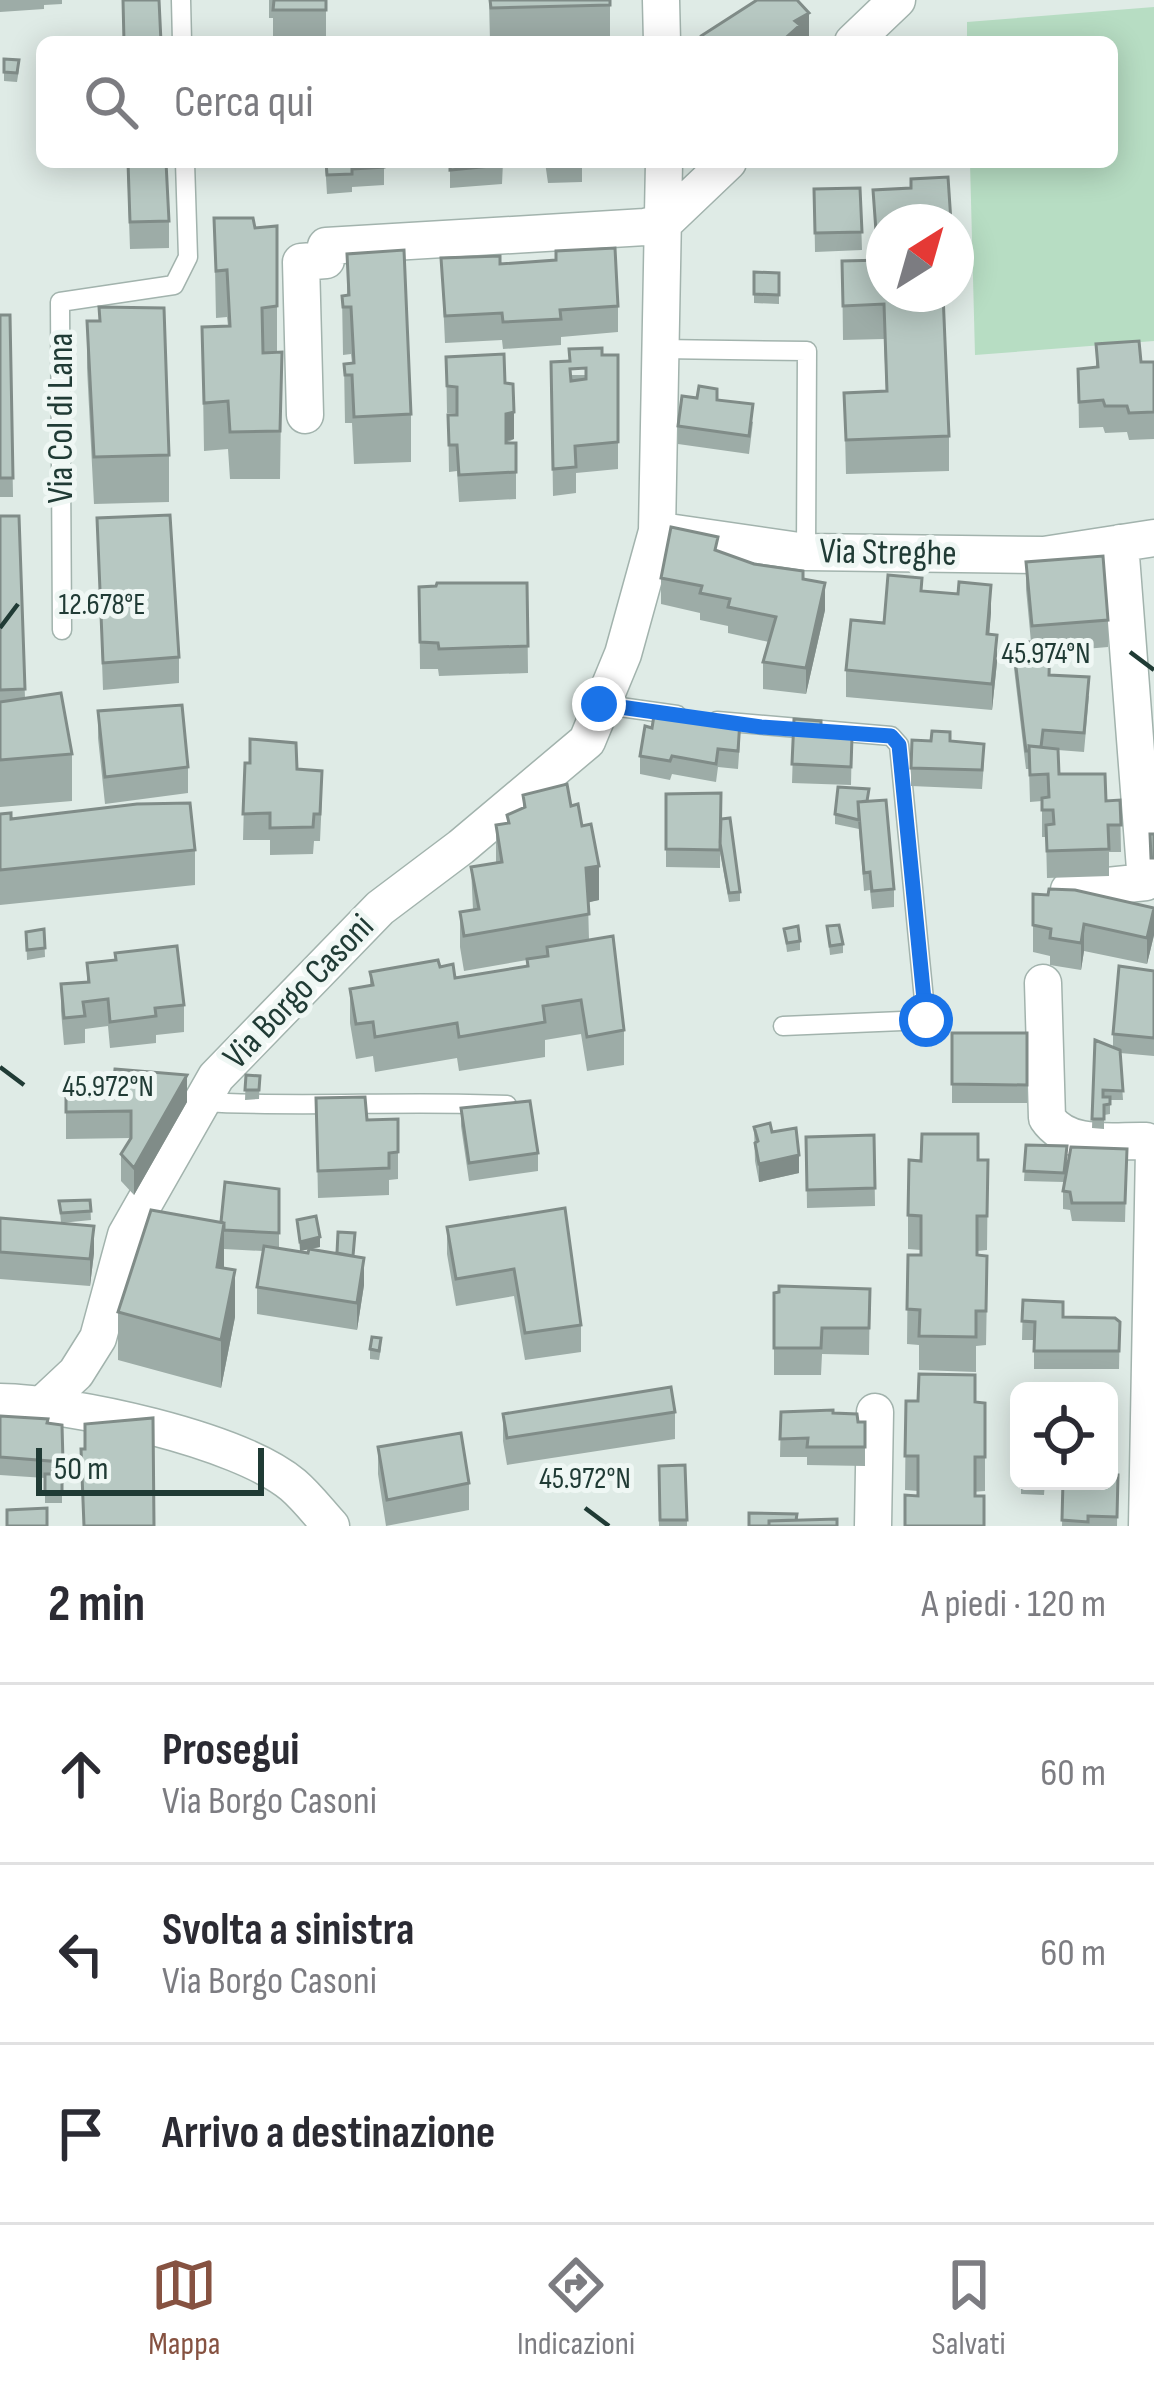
<!DOCTYPE html>
<html lang="it">
<head>
<meta charset="utf-8">
<style>
  body { margin:0; font-family:"Sofia Sans Condensed",sans-serif; background:#f2f2f3; color:#2b2b33 }
  .controls { position:absolute; right:36px; bottom:36px; display:grid; overflow:hidden; border-radius:18px; box-shadow:0 6px 30px #0003 }
  .controls button { width:108px; height:108px; display:grid; place-items:center; padding:0; border:0; border-bottom:3px solid #e1e1e2; background:#fff; color:#2b2b33; font:60px sans-serif }
  .compass { position:absolute; left:866px; top:204px; width:108px; height:108px; border-radius:50%; background:#fff; box-shadow:0 6px 30px #0003; rotate:37deg }
  .scale { position:absolute; left:36px; bottom:30px; width:228px; box-sizing:border-box; padding-left:12px; border:6px solid #203b35; border-top:0; font-size:33px; line-height:42px; white-space:nowrap; color:#203b35; -webkit-text-stroke:9px #eff7f4; paint-order:stroke }
  .stop { position:absolute; width:36px; height:36px; margin:-27px; border:9px solid #1a73e8; border-radius:50%; background:#fff }
  .stop.end { background:#1a73e8; border-color:#fff; box-shadow:0 3px 12px #0008 }
  .list { margin:0; padding:0; list-style:none }
  h2 { display:flex; justify-content:space-between; align-items:center; height:156px; margin:0; padding:0 48px; font-size:51px }
  h2 small { font-size:39px; font-weight:400; color:#7c7c81 }
  .list li { display:grid; grid-template-columns:78px 1fr auto; gap:36px; align-items:center; box-sizing:border-box; height:180px; padding:0 48px; border-top:3px solid #e1e1e2 }
  .list b { display:block; font-size:45px; white-space:nowrap }
  .list p { margin:0; font-size:39px; white-space:nowrap; color:#7c7c81 }
  .list em { font-size:39px; font-style:normal; color:#7c7c81 }
  .icon { flex:none; width:66px; height:66px; fill:none; stroke:currentColor; stroke-width:2; stroke-linecap:round; stroke-linejoin:round }
  .map { position:relative; flex:none; width:1154px; height:1526px; overflow:hidden }
  .search { position:absolute; background:#fff; box-shadow:0 6px 30px #0003; left:36px; right:36px; top:36px; height:132px; display:flex; align-items:center; gap:30px; box-sizing:border-box; padding:0 42px; border-radius:18px; color:#7c7c81; font-size:45px }
  .sheet { height:696px; background:#fff }
  nav { display:flex; justify-content:space-around; align-items:center; box-sizing:border-box; height:168px; border-top:3px solid #e1e1e2; background:#fff; font-size:33px; color:#7c7c81 }
  nav a { display:grid; justify-items:center; gap:6px }
  nav .on { color:#865241 }
  .map>svg:first-child { display:block }
  .green { fill:#b7ddc3 }
  .lines { fill:none; stroke-linecap:round; stroke-linejoin:round }
  .service-casing { stroke:#a2b3ad; stroke-width:21 }
  .minor-casing { stroke:#a2b3ad; stroke-width:39 }
  .service { stroke:#fff; stroke-width:18 }
  .minor { stroke:#fff; stroke-width:36 }
  .wall { fill:#9daca7; fill-rule:evenodd }
  .shaded-wall { fill:#808c88 }
  .building { fill:#b7c8c2; stroke:#808c88; stroke-width:3; fill-rule:evenodd }
  .route { stroke:#1a73e8; stroke-width:15 }
  .ticks { fill:none; stroke:#203b35; stroke-width:4.5 }
  .labels { text-anchor:middle; dominant-baseline:central; stroke-width:10; stroke-linejoin:round; paint-order:stroke }
  .street-label { font-size:36px; fill:#203b35; stroke:#eff7f4 }
  .ticks-label { font-size:30px; text-anchor:middle; fill:#203b35; stroke:#eff7f4; stroke-width:10; stroke-linejoin:round; paint-order:stroke }
</style>
</head>
<body>
<div class="map">
<svg width="1154" height="1526" viewBox="0 0 1154 1526">
  <rect width="100%" height="100%" fill="#dfebe6"/>
  <path class="green" d="M1154 7V341L975 355 970 162H1112V42H967V22Z"/>
  <g class="lines">
    <defs>
      <path id="service" d="M181 0 182 42
        M661 349 807 351 806 552
        M62 630 60 302 174 285 188 257 185 162
        M599 704 677 715
        M717 721 891 736 899 745 926 1020 783 1026
        M202 1102C304 1108 405 1100 507 1105"/>
      <path id="minor" d="M661 0 662 42
        M853 42 897 0
        M305 415 301 262 326 260V246L645 227 665 222 728 162
        M668 532 806 552 1044 555 1154 538
        M1069 890 1146 882 1120 543
        M1043 983 1047 1118C1068 1149 1113 1140 1146 1141L1154 1149 1147 1526
        M0 1402C71 1403 238 1439 293 1485 307 1497 319 1513 331 1526
        M44 1403 76 1373 98 1338 126 1235 216 1077 380 908 461 847 587 741 623 654 657 531 664 162
        M873 1526 875 1412"/>
    </defs>
    <use href="#service" class="service-casing"/>
    <use href="#minor" class="minor-casing"/>
    <use href="#service" class="service"/>
    <use href="#minor" class="minor"/>
  </g>
  <path class="wall" d="M0 0H62V4L44 5V9L0 12Z
    M269 0H326V37L273 36V18H269Z
    M489 0H610V42H490Z
    M4 59 19 69 17 82 4 81Z
    M127 162 169 221V248L130 249Z
    M325 162H384V185L352 187V192L327 194Z
    M450 162H503L502 184 450 188Z
    M545 162H582V182L548 183Z
    M948 177 884 222V249L876 250 873 190 911 188Z
    M860 188 862 250 815 252 814 189Z
    M214 218 255 228 277 226V352H282L280 479H230L228 449 204 451 202 327 228 326 227 317 216 318Z
    M347 254 411 414V462L354 464 352 423H345L344 364 352 363 351 354 343 355 342 296 347 295Z
    M441 258 500 264 618 306V332L561 337V345L503 349 502 340 445 343Z
    M884 260 949 436V471L846 474 844 393 886 391 884 339 843 340 842 261Z
    M754 272 779 273V304L754 303Z
    M0 315H10L13 497H0Z
    M87 321 169 455V502L94 504 87 368Z
    M1096 344 1141 362H1154V439L1129 440 1127 432 1105 433 1103 427 1079 428 1078 369 1096 367Z
    M602 355H618V469L576 473V493L553 496 551 362ZM586 368V375H571L570 369Z
    M446 357 505 383 514 439 506 443H516V499L459 502 457 471 449 472 448 415 457 414 447 413Z
    M717 400 753 422 749 454 678 444V426Z
    M0 516H19L25 698 72 754V801L0 807Z
    M97 518 179 657V683L103 690Z
    M718 551 803 579 825 610 806 694 763 689V662L769 642 728 633V626L700 620V613L661 604V578Z
    M1026 562 1108 620V647L1050 652 1049 675 1089 696 1084 752 1058 750 1059 774 1106 801 1120 800 1121 852H1109V876L1047 878 1046 837H1042V801L1030 802 1029 769H1026L1013 660V642H1031L1026 589Z
    M527 583 528 673 439 676 438 669H420L419 587Z
    M922 591 991 612 989 634 997 662 992 710 846 697V670L884 623Z
    M98 711 188 767V793L105 804 98 738Z
    M794 719 821 735 852 737 851 785 792 783Z
    M740 739 738 769 718 767 716 782 672 774 670 780 640 774V756Z
    M931 741H950L984 762 982 789 911 786V768Z
    M245 763 297 769 322 797 320 841H314L313 854 270 855V840H243Z
    M721 793 720 868 666 867V794Z
    M523 795 571 806 599 900 588 902 589 940 624 1030V1065L587 1071 581 1034 545 1040V1057L459 1071 457 1058 375 1072 373 1056 356 1059 350 1023V989L370 985V972L440 967 455 978 527 966V960L464 971 460 947V912L473 910 471 867 496 863V825L507 823V815L523 808Z
    M869 801 894 889V907L872 909 870 890 864 891 859 829 835 824V814Z
    M0 814 11 819 195 850V885L0 905Z
    M721 819 740 892V901L729 902 720 852Z
    M1033 894 1154 908V935L1147 964 1084 951 1081 970 1050 965V956L1033 952Z
    M827 926 843 944V953L830 955Z
    M44 929 45 957 27 960 26 932Z
    M784 929 800 941V950L787 952Z
    M87 963 184 1005V1032L156 1035V1043L110 1048 108 1026 85 1029V1043L64 1045 61 1011V984L87 982Z
    M1154 971V1056L1120 1053 1123 1100H1110V1114L1104 1115V1129L1092 1128 1095 1040 1113 1047V1034Z
    M952 1033H1027V1103H952Z
    M246 1075 260 1076 259 1099 245 1100Z
    M114 1080 187 1102 134 1195 121 1181V1154L131 1138 66 1139V1081Z
    M316 1098 367 1120 398 1119V1179L389 1180V1195L318 1198Z
    M461 1108 538 1153V1171L469 1181 461 1126Z
    M754 1127 772 1132 799 1173 759 1182 755 1161Z
    M874 1135 875 1206 807 1208 806 1137Z
    M1026 1145 1067 1156 1064 1182 1024 1181Z
    M1127 1149 1125 1222 1072 1221 1070 1210 1063 1209V1191Z
    M978 1160H988L987 1250 977 1251 987 1290 986 1345 976 1346V1372L919 1370V1345L907 1344 908 1255H921V1250L908 1249V1215Z
    M279 1189V1249L308 1253 309 1249 300 1251 297 1220 320 1247 310 1249 354 1256 364 1285 357 1330 257 1314V1287L263 1251 224 1249V1268L235 1317 221 1388 118 1360V1312L221 1222Z
    M90 1200 91 1220 61 1223 59 1201Z
    M565 1208 581 1325V1352L525 1360 514 1296 456 1306 447 1254V1227Z
    M0 1218 94 1253 90 1286 0 1279Z
    M870 1289 869 1355 822 1354 821 1375H774V1293Z
    M1023 1300 1063 1317 1120 1322 1119 1369H1034V1340H1022Z
    M381 1348 379 1360 370 1359V1349Z
    M906 1401 985 1403V1491L918 1496V1491L905 1490Z
    M675 1412V1439L507 1465 503 1441V1414Z
    M781 1412 833 1413 858 1422H865V1466L807 1465V1457H780Z
    M0 1416 62 1425V1503H45V1478L0 1475Z
    M378 1447 469 1483V1510L386 1526 378 1474Z
    M659 1466 687 1520V1526H659Z
    M1118 1475 1117 1526H1062L1063 1481Z
    M1021 1481H1045L1044 1495 1021 1494Z"/>
  <path class="shaded-wall" d="M809 13V39L805 42H781L795 21Z
    M514 412V439L506 441V414Z
    M825 583V610L806 694V668Z
    M991 585V612L987 661V634Z
    M997 635V662L992 710V684Z
    M599 866V900L586 903V868Z
    M1154 908V935L1147 964V938Z
    M1084 924V951L1081 970V943Z
    M187 1075V1102L134 1195V1168Z
    M799 1155V1173L759 1182V1164Z
    M224 1223V1271L217 1267Z
    M94 1226V1253L90 1286V1259Z
    M320 1237V1247L300 1251V1242Z
    M364 1258V1285L357 1330V1303Z
    M235 1270V1317L221 1388V1340Z"/>
  <path class="building" d="M123 0H159L161 42H124Z
    M274 0H326V10H273Z
    M490 0H610V5L491 8Z
    M757 0H797L809 13 795 21 800 25 781 42H701V36Z
    M4 59 19 60 17 73 4 72Z
    M128 162H166L169 221 130 222Z
    M326 162H384V167L352 169V174L327 175Z
    M450 162H502V165L450 170Z
    M948 177 951 222H884V231H876L873 190 911 188V179Z
    M860 188 862 232 815 233 814 189Z
    M214 218H253L255 228 277 226V306L262 308 263 353 282 352 280 431 230 432 228 401 204 403 202 327 230 326 227 270 216 271Z
    M615 248 618 306 560 310 561 319 503 322 502 313 445 316 441 258 500 256V264L556 260V251Z
    M404 250 411 414 354 417 352 375H345L344 364 354 363 351 307H343L342 296 349 295 347 254Z
    M884 260V294H943L949 436 846 440 844 393 887 391 884 304 843 306 842 261Z
    M754 272 779 273V295L754 294Z
    M99 307 164 308 169 455 94 457 87 321H100Z
    M0 315H10L13 478H0Z
    M1139 341 1141 362H1154V412L1129 413 1127 406H1105L1103 400 1079 402 1078 369 1098 367 1096 344Z
    M602 348V355H618V442L575 446 576 467 553 469 551 362 570 361 569 349ZM586 368V379L571 381 570 369Z
    M504 354 505 383 513 384 514 412 506 414V443H516V472L459 475 457 445H449L448 415H457V387L447 386 446 357Z
    M699 386 717 389V400L753 404 749 436 678 426 682 396 697 398Z
    M170 515 179 657 103 663 97 518Z
    M0 516H19L25 689 0 690Z
    M671 527 718 537 715 550 754 564 803 571V579L825 583 806 668 763 662 776 617 728 607 730 599 700 593 702 586 661 578Z
    M1103 556 1108 620 1032 626 1026 562Z
    M888 575 922 578 921 591 958 594 959 582 991 585 987 634 997 635 992 684 846 670 851 620 884 623Z
    M437 583H527L528 646 439 649 438 643 420 642 419 587 436 586Z
    M1013 642H1050L1049 675 1089 677 1084 733 1043 730 1041 747 1029 746V751H1026Z
    M61 693 72 754 0 760V702Z
    M182 705 188 767 105 777 98 711Z
    M655 709 719 721 720 717 740 720 738 751 718 749 716 764 672 756 670 761 640 756 645 726 652 728Z
    M794 719 821 721V735L852 737 851 767 792 764Z
    M932 731 950 732V741L984 744 982 770 911 768 912 740 931 741Z
    M250 739 296 743 297 769 322 771 320 814H314L313 827 270 828V813L243 814 245 763H250Z
    M1029 746 1058 749 1059 774H1105L1106 801 1120 800 1121 825H1108L1109 849 1047 851 1046 825 1054 824 1053 810H1042V798L1049 797 1048 774 1030 775Z
    M567 784 571 806 578 804 582 826 591 824 599 866 586 868 589 914 464 936 460 912 479 909 471 867 502 862 496 825 509 823 507 815 525 807 523 795Z
    M838 787 869 789 867 801 858 802 859 820 835 814Z
    M721 793 720 850 666 849V794Z
    M886 800 894 889 872 891 870 872 864 873 858 802Z
    M190 803 195 850 0 870V814L11 813V819L137 804Z
    M730 818 740 892 729 893 720 843 721 819Z
    M1150 834H1154V858H1151Z
    M1049 889 1075 890 1154 908 1147 938 1084 924 1081 943 1050 938 1051 929 1033 925V894L1048 895Z
    M839 925 843 944 830 946 827 926Z
    M798 926 800 941 787 943 784 929Z
    M44 929 45 948 27 950 26 932Z
    M613 936 624 1030 587 1037 581 1000 543 1006 545 1022 459 1037 457 1023 375 1037 373 1022 356 1024 350 989 373 985 370 972 438 960 440 967 453 964 455 978 528 966 527 959 548 956 547 947Z
    M177 946 184 1005 155 1008 156 1016 110 1022 108 999 83 1002 85 1016 64 1018 61 984 89 982 87 963 116 960 115 953Z
    M1119 966 1154 971V1038L1113 1034Z
    M952 1033H1027V1085L952 1084Z
    M1095 1040 1120 1050 1123 1091 1103 1090V1097H1110V1104L1104 1105V1119H1092Z
    M115 1069 187 1075 134 1168 121 1154 131 1138V1111L66 1112V1081L114 1080Z
    M246 1075 260 1076 259 1090H245Z
    M365 1097 367 1120 398 1119V1152L389 1153V1168L318 1171 316 1098Z
    M530 1101 538 1153 469 1163 461 1108Z
    M770 1123 772 1132 796 1128 799 1155 759 1164 755 1143 758 1141 754 1127Z
    M922 1134H978V1160H988L987 1216H977V1255L987 1256 986 1311H976V1337L919 1336 920 1310 907 1309 908 1255H921V1216L908 1215 909 1160 921 1161Z
    M874 1135 875 1188 807 1190 806 1137Z
    M1026 1145 1067 1146 1064 1173 1024 1171Z
    M1071 1147 1127 1149 1125 1203H1072L1070 1192 1063 1191Z
    M225 1182 279 1189V1233L224 1230V1223L221 1222Z
    M90 1200 91 1211 61 1213 59 1201Z
    M565 1208 581 1325 525 1333 514 1269 456 1279 447 1227Z
    M151 1210 224 1223 217 1267 235 1270 221 1340 118 1312Z
    M316 1216 320 1237 300 1242 297 1220Z
    M0 1218 94 1226 90 1259 0 1252Z
    M338 1232 355 1233 353 1256 337 1253Z
    M264 1246 308 1253 309 1249 364 1258 357 1303 257 1287Z
    M779 1286 870 1289 869 1328H822L821 1348H774V1293L779 1292Z
    M1023 1300 1063 1302V1317L1115 1318 1120 1322 1119 1351H1034L1035 1322 1022 1321Z
    M372 1337 381 1338 379 1351 370 1349Z
    M919 1374 975 1375V1402L985 1403V1457H975V1496H984V1526H905V1495L918 1496V1456H905L906 1401H918Z
    M671 1387 675 1412 507 1438 503 1414Z
    M833 1410V1413L857 1414 858 1422H865V1447H807L808 1438 780 1439 781 1412Z
    M0 1416 48 1419 47 1423 62 1425 63 1462 0 1457Z
    M153 1418 154 1526H84L81 1449H85V1424Z
    M461 1433 469 1483 387 1500 378 1447Z
    M685 1465 687 1520H660L659 1466Z
    M45 1474H62V1494H45Z
    M1109 1475H1118L1117 1517 1088 1516V1522L1062 1520 1063 1481H1109Z
    M1021 1481H1044V1485H1021Z
    M47 1508V1526H7V1510Z
    M749 1513 797 1514 796 1520 769 1521V1526H749Z
    M837 1519V1526H769V1521Z"/>
  <g class="lines">
    <path class="route" d="M599 704 761 727 891 736 899 745 926 1020"/>
  </g>
  <path class="ticks" d="M0 628 18 604M1130 652 1154 670M0 1067 24 1085M585 1508 609 1526"/>
  <g class="labels">
    <g class="street-label">
      <text transform="translate(61 418) rotate(-90)">Via Col di Lana</text>
      <text transform="translate(888 553) rotate(1)">Via Streghe</text>
      <text transform="translate(299 992) rotate(-46)">Via Borgo Casoni</text>
    </g>
  </g>
  <g class="ticks-label">
    <text x="102" y="614">12.678°E</text>
    <text x="1046" y="663">45.974°N</text>
    <text x="108" y="1096">45.972°N</text>
    <text x="585" y="1488">45.972°N</text>
  </g>
</svg>
<div class="controls">
<button><svg class="icon" aria-label="locate" viewBox="0 0 24 24"><circle cx="12" cy="12" r="6"/><path d="M12 2v4M12 18v4M2 12h4M18 12h4"/></svg></button>
</div>
<svg class="compass" viewBox="-18 -18 36 36"><path d="M0-13l5 13h-10z" fill="#e53935"/><path d="M0 13l5-13h-10z" fill="#7c7c81"/></svg>
<div class="scale">50 m</div>
<div class="stop" style="left:926px;top:1020px"></div>
<div class="stop end" style="left:599px;top:704px"></div>
<div class="search"><svg class="icon" aria-label="search" viewBox="0 0 24 24"><circle cx="10" cy="10" r="6"/><path d="M15 15l6 6"/></svg>Cerca qui</div>
</div>
<section class="sheet">
<h2>2 min<small>A piedi · 120 m</small></h2>
<ul class="list">
<li><svg class="icon" aria-label="ahead" viewBox="0 0 24 24"><path d="M12 20V5M6 11l6-6 6 6"/></svg><div><b>Prosegui</b><p>Via Borgo Casoni</p></div><em>60 m</em></li>
<li><svg class="icon" aria-label="left" viewBox="0 0 24 24"><path d="M17 20v-9H6M10 6l-5 5 5 5"/></svg><div><b>Svolta a sinistra</b><p>Via Borgo Casoni</p></div><em>60 m</em></li>
<li><svg class="icon" aria-label="arrive" viewBox="0 0 24 24"><path d="M6 21V4h12l-3 4 3 4H6"/></svg><div><b>Arrivo a destinazione</b></div></li>
</ul>
</section>
<nav>
<a class="on"><svg class="icon" aria-label="map" viewBox="0 0 24 24"><path d="M3 6l6-2 6 2 6-2v14l-6 2-6-2-6 2zM9 4v14M15 6v14"/></svg>Mappa</a>
<a><svg class="icon" aria-label="directions" viewBox="0 0 24 24"><path d="M12 3l9 9-9 9-9-9zM9 14v-3h6M13 9l2 2-2 2"/></svg>Indicazioni</a>
<a><svg class="icon" aria-label="saved" viewBox="0 0 24 24"><path d="M7 4h10v16l-5-4-5 4z"/></svg>Salvati</a>
</nav>
</body>
</html>
